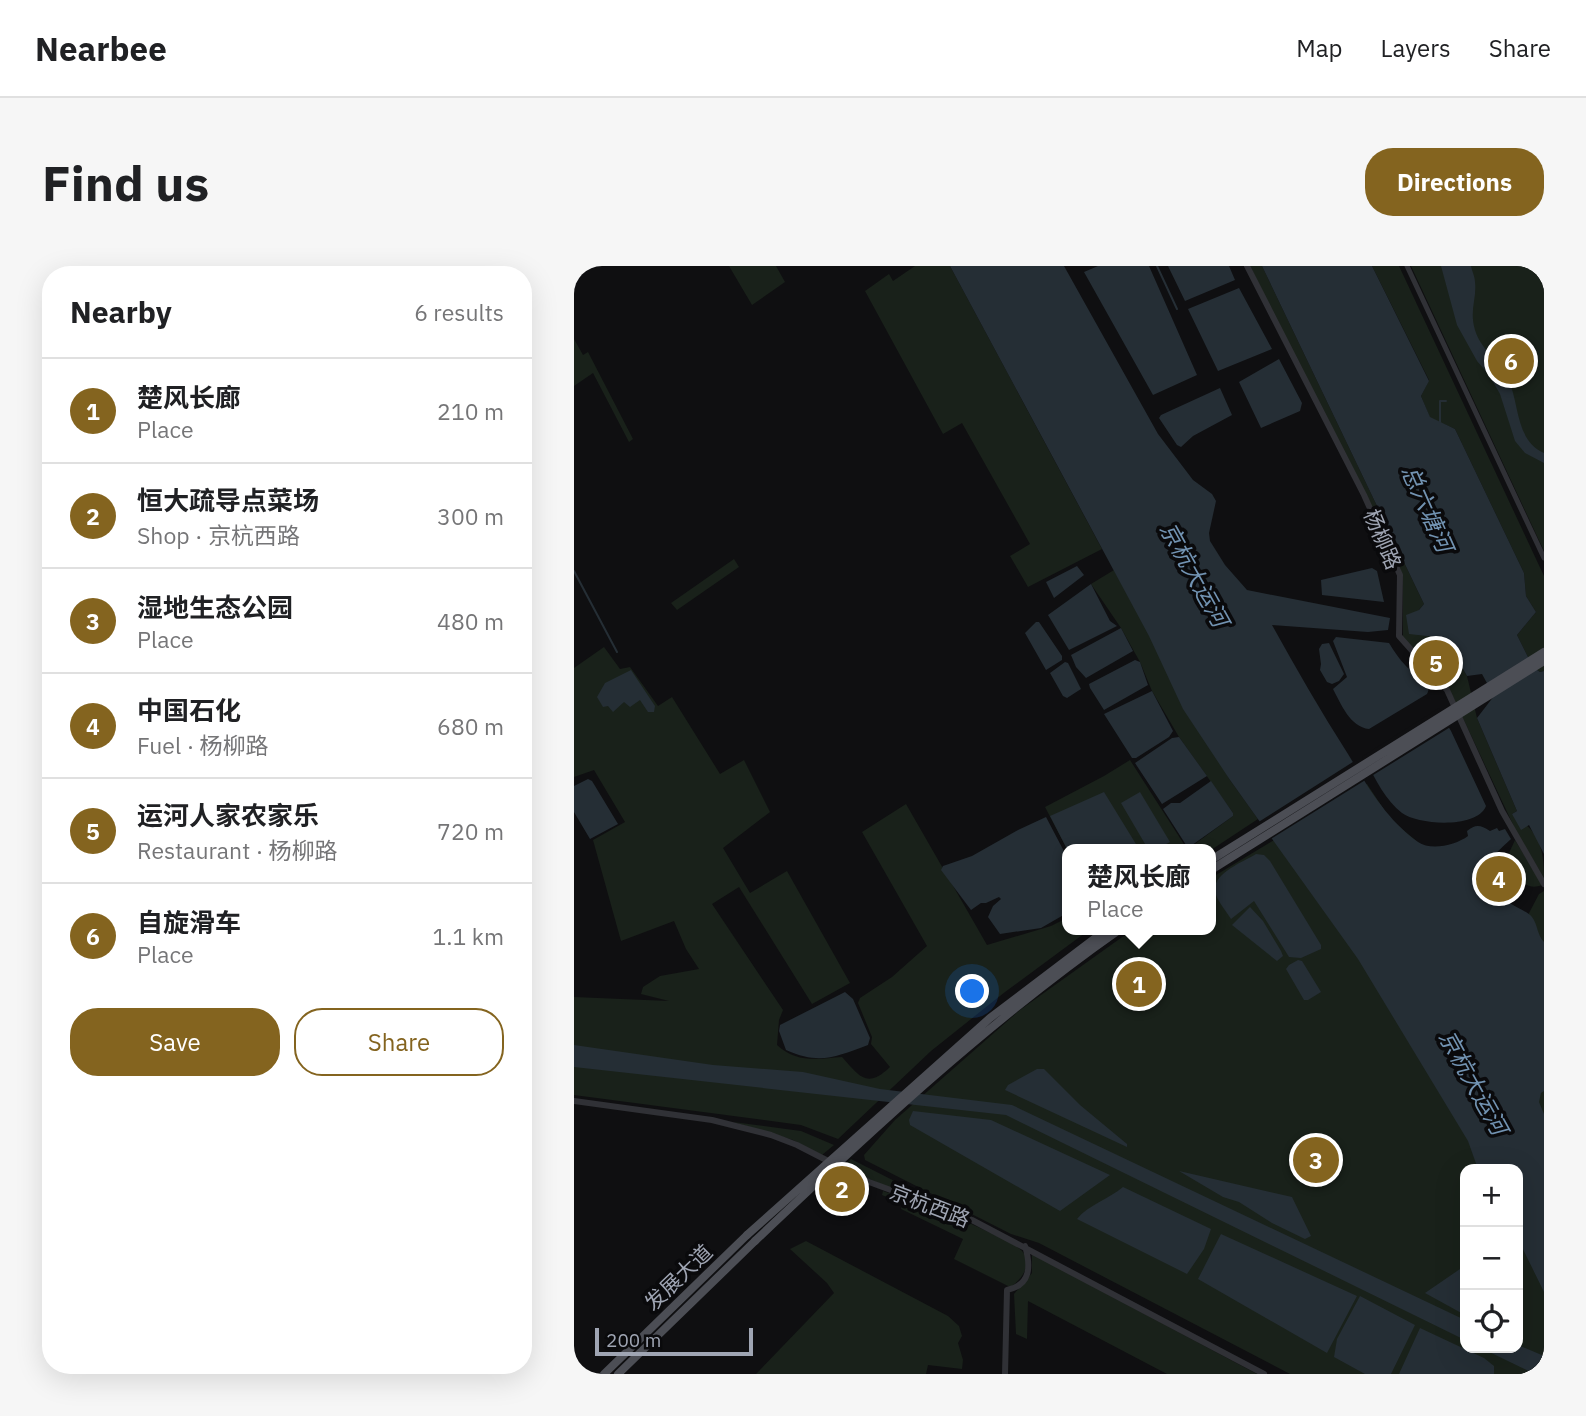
<!DOCTYPE html>
<html lang="en">
<head>
<meta charset="utf-8">
<style>
  body { margin:0; font-family:"IBM Plex Sans","Noto Sans SC",sans-serif; background:#f6f6f6; color:#202124 }
  .controls { position:absolute; right:21px; bottom:21px; display:grid; overflow:hidden; border-radius:14px; box-shadow:0 7px 28px #0002 }
  .controls button { width:63px; height:63px; display:grid; place-items:center; padding:0; border:0; border-bottom:2px solid #e0e0e0; background:#fff; color:#202124; font:35px sans-serif }
  .scale { position:absolute; left:21px; bottom:18px; width:158px; box-sizing:border-box; padding-left:7px; border:4px solid #9fa5b3; border-top:0; font-size:19px; line-height:24px; white-space:nowrap; color:#9fa5b3; -webkit-text-stroke:5px #0a0a0c; paint-order:stroke }
  .you { position:absolute; left:399px; top:726px; width:24px; height:24px; margin:-18px; border:5px solid #fff; border-radius:50%; background:#1a73e8; box-shadow:0 0 0 10px #1a73e833 }
  .badge { display:grid; place-items:center; width:46px; height:46px; border-radius:50%; background:#84641f; color:#fff; font-size:23px; font-weight:700 }
  .pin { position:absolute; translate:-50% -50%; border:4px solid #fff; box-shadow:0 2px 7px #0006 }
  .popup { position:absolute; left:488px; top:578px; width:154px; height:91px; box-sizing:border-box; display:grid; place-content:center; border-radius:14px; background:#fff; filter:drop-shadow(0 2px 5px #0005); font-size:23px; white-space:nowrap; color:#757577 }
  .popup b { font-size:26px; color:#202124 }
  .popup::after { content:''; position:absolute; left:50%; top:100%; margin-left:-14px; border:14px solid transparent; border-top-color:#fff }
  .list { margin:0; padding:0; list-style:none }
  h2 { display:flex; justify-content:space-between; align-items:center; height:91px; margin:0; padding:0 28px; font-size:30px }
  h2 small { font-size:23px; font-weight:400; color:#757577 }
  .list li { display:grid; grid-template-columns:46px 1fr auto; gap:21px; align-items:center; box-sizing:border-box; height:105px; padding:0 28px; border-top:2px solid #e0e0e0 }
  .list b { display:block; font-size:26px; white-space:nowrap }
  .list p { margin:0; font-size:23px; white-space:nowrap; color:#757577 }
  .list em { font-size:23px; font-style:normal; color:#757577 }
  .actions { display:flex; gap:14px; padding:21px 28px }
  .actions a { flex:1; padding:16px 0; border:2px solid #84641f; border-radius:28px; text-align:center; font-size:24px; color:#84641f }
  .actions .main { background:#84641f; color:#fff }
  .icon { flex:none; width:38px; height:38px; fill:none; stroke:currentColor; stroke-width:2; stroke-linecap:round; stroke-linejoin:round }
  .map { position:relative; flex:none; width:970px; height:1108px; overflow:hidden; border-radius:28px }
  header { display:flex; align-items:center; gap:42px; box-sizing:border-box; height:98px; padding:0 35px; background:#fff; border-bottom:2px solid #e0e0e0 }
  header strong { font-size:33px }
  nav { display:flex; gap:38px; margin-inline-start:auto; font-size:24px }
  .intro { display:flex; align-items:center; justify-content:space-between; box-sizing:border-box; height:168px; padding:0 42px }
  h1 { margin:0; font-size:49px }
  .button { padding:18px 32px; border-radius:28px; background:#84641f; color:#fff; font-size:24px; font-weight:700 }
  main { display:flex; gap:42px; padding:0 42px }
  aside { flex:1; background:#fff; border-radius:28px; box-shadow:0 7px 28px #0002 }
  .map>svg:first-child { display:block }
  .green { fill:#19211a; fill-rule:evenodd }
  .water { fill:#252e35 }
  .pier { fill:#0f0f11 }
  .lines { fill:none; stroke-linecap:round; stroke-linejoin:round }
  .stream { stroke:#252e35; stroke-width:2 }
  .minor { stroke:#303136; stroke-width:5 }
  .tertiary { stroke:#303136; stroke-width:6 }
  .primary { stroke:#4c4e55; stroke-width:8 }
  .primary-bridge { stroke:#4c4e55; stroke-width:8 }
  .labels { text-anchor:middle; dominant-baseline:central; stroke-width:7; stroke-linejoin:round; paint-order:stroke }
  .street-label { font-size:21px; fill:#9fa5b3; stroke:#0a0a0c }
  .water-label { font-size:23px; font-style:italic; fill:#7293b2; stroke:#0a0a0c }
</style>
</head>
<body>
<header>
<strong>Nearbee</strong>
<nav><a>Map</a><a>Layers</a><a>Share</a></nav>
</header>
<div class="intro"><h1>Find us</h1><a class="button">Directions</a></div>
<main>
<aside>
<h2>Nearby<small>6 results</small></h2>
<ul class="list">
<li><span class="badge">1</span><div><b>楚风长廊</b><p>Place</p></div><em>210 m</em></li>
<li><span class="badge">2</span><div><b>恒大疏导点菜场</b><p>Shop · 京杭西路</p></div><em>300 m</em></li>
<li><span class="badge">3</span><div><b>湿地生态公园</b><p>Place</p></div><em>480 m</em></li>
<li><span class="badge">4</span><div><b>中国石化</b><p>Fuel · 杨柳路</p></div><em>680 m</em></li>
<li><span class="badge">5</span><div><b>运河人家农家乐</b><p>Restaurant · 杨柳路</p></div><em>720 m</em></li>
<li><span class="badge">6</span><div><b>自旋滑车</b><p>Place</p></div><em>1.1 km</em></li>
</ul>
<div class="actions"><a class="main">Save</a><a>Share</a></div>
</aside>
<div class="map">
<svg width="970" height="1108" viewBox="0 0 970 1108">
  <rect width="100%" height="100%" fill="#0f0f11"/>
  <path class="green" d="M155 0H202L211 16 178 39Z
    M341 0H376L528 283 454 321 436 290 456 278 388 157 369 168 291 25 315 8 319 15Z
    M676 0H688L850 338 845 344 871 372 893 410 903 452 943 545 938 548C965 565 970 582 970 612L943 567 870 412 829 372V312L826 302Z
    M798 0H825L970 310V405L966 406 959 401 943 369 962 346 952 330 950 307 881 163 856 152 847 130 855 114Z
    M837 0H970V285Z
    M0 73 9 89 14 86 59 173 55 176 19 107 0 120Z
    M160 293 165 301 103 344 97 337Z
    M540 304 656 514 684 553 637 584 614 583 659 550V547L605 471 578 425 566 396 547 362 517 318Z
    M30 381 46 403 56 401 84 440 98 431 146 508 170 494 196 546 149 582 176 627 213 605 276 717 238 738 165 621 138 638 209 744 205 754 203 779C222 797 243 793 268 791 286 811 293 823 316 801L297 778 298 771 284 737 286 732 318 711 353 680 288 566 332 538 413 679 477 660 493 652V664H515L431 726 357 785 264 873 227 859 0 829V731L95 735 67 728 69 721 86 710 125 703 112 683 100 655 47 675 19 574 51 556 20 504 0 511V402Z
    M556 494 613 583H493L471 541 530 510Z
    M793 518 817 554 845 577 954 649 965 628 970 625V1108H716L465 977 437 968 291 894 290 889 321 854 446 744 558 664H637V612ZM891 903H944V1082H891Z
    M941 574 968 619C948 627 939 604 935 587Z
    M159 856 227 865 260 879 248 889 219 874Z
    M277 893 368 939 311 920 274 903 271 899Z
    M309 925C349 939 388 952 425 971 432 975 443 979 448 985 459 998 448 1014 436 1021L380 993 389 973 327 943 329 938 308 929Z
    M232 975 374 1050 385 1060 388 1070 384 1077 389 1094 388 1103 354 1099 352 1108H182L260 1027 253 1017 216 983Z
    M458 988 683 1108H593L454 1035 453 1073 442 1068 440 1028 458 1007Z"/>
  <path class="water" d="M376 0H490L584 168 619 214 638 228 642 235 635 267 636 275 651 299 673 324 816 352 814 364 794 366 698 359C722 402 747 446 774 488 794 521 812 553 844 576 857 585 882 579 894 570L893 565C902 558 906 559 916 565L923 562 925 565 931 563 937 573C900 608 893 609 939 639 945 643 954 646 958 651 964 659 963 669 970 676V825L967 827 965 836 970 848V1026L944 973V903H904L894 875 784 693 656 514 609 443 575 370Z
    M524 0H575L623 109 579 129 510 6Z
    M594 0H655L661 14 611 35Z
    M688 0H798L855 115 847 130 856 151 881 163 950 307 952 330 962 346 943 369 959 401 966 406 970 405V588L955 559 947 564 938 548 943 545 903 452 920 430 908 408 893 410 871 372 835 368 832 349 845 344 850 338Z
    M867 0H897C898 5 901 11 901 16 903 33 895 44 901 64 906 82 925 95 934 113 946 138 941 174 970 187V197L951 187 941 175 926 128 915 109 903 95 883 59Z
    M665 22 698 83 644 105 614 43Z
    M705 93 728 137 726 145 687 162 665 116Z
    M646 122 658 149 619 170 607 181 603 179 585 152 587 149Z
    M503 300 510 309 480 332 472 316Z
    M798 302 803 305 810 336 748 329 747 314Z
    M517 318 536 355 543 360 495 384 474 349Z
    M462 356H465L488 390V394L472 404 451 367Z
    M547 362 559 385 512 412 502 401 497 389Z
    M762 371 815 377C820 385 826 394 832 400 840 409 861 412 853 428L795 463C776 461 767 438 759 423L773 411 759 375Z
    M755 377 770 408 765 415 758 418 753 416 746 404 747 398 745 383 748 378Z
    M561 394 566 396 574 419 530 444 516 422 515 418Z
    M491 396 494 397 507 423 493 432 489 430 476 407Z
    M57 404 81 440 80 446H74L66 434 56 441 50 436 39 446 34 440 29 441 23 431 31 417Z
    M578 425 599 465 595 471 562 492H558L530 448Z
    M865 445 877 465 912 540C903 563 844 559 828 547 811 534 800 511 791 493Z
    M605 471 633 510 588 538 561 497 598 472Z
    M14 513 18 515 44 558 16 573 0 546V520Z
    M637 515 659 547V550L614 582 589 543 597 537H606Z
    M530 526 565 583H493L476 550Z
    M566 526 596 576 583 583H574L547 537Z
    M472 551 493 591V647L467 662 426 668 414 651 419 640 427 633 425 631 412 637H407L397 644 367 604 369 600 398 590 444 564Z
    M682 588 690 589 696 595 747 679V683L727 692 715 691 680 635 657 653C652 645 645 637 642 629 634 609 669 596 682 588Z
    M676 641 689 655 707 685 709 690 703 695 658 659Z
    M724 694 728 695 747 726 734 734H730L712 703 715 699Z
    M271 726 279 733 296 772 294 779C261 791 246 799 212 784L205 765 206 759Z
    M0 779 139 799 229 806 306 823 438 839 891 1054V1074L432 849 0 801Z
    M463 803H470L506 839 553 878V881L431 824 434 819Z
    M339 845 417 854 536 909 486 945 336 859 335 854Z
    M605 905 718 931 737 970 731 973 698 957 665 936 649 931Z
    M549 921 637 963 630 983 613 1008 503 953C514 939 535 933 549 921Z
    M647 968 783 1030 753 1087 624 1013Z
    M886 1003H888L891 1010V1049L851 1027Z
    M786 1030 841 1059 817 1108H791L760 1091 763 1073Z
    M846 1062 910 1092 920 1100V1108H825Z
    M944 1079 970 1090V1108H961L907 1082H944Z"/>
  <path class="pier" d="M865 442 878 460 796 511 788 494 789 490Z
    M782 494 793 513 695 574 683 557Z"/>
  <g class="lines">
    <path class="stream" d="M583 0 603 43
      M866 156V135H872
      M0 305 43 386"/>
    <path class="minor" d="M833 0 970 292"/>
    <path class="tertiary" d="M673 0 790 229 826 309 825 370 873 424 928 545 970 618
      M0 835 138 854 197 869 223 879 295 916 398 954 690 1108
      M431 1108 433 1024C457 1019 457 1000 451 980"/>
    <path class="primary" d="M30 1108 173 969
      M44 1108 181 975"/>
    <path class="primary-bridge" d="M637 594 970 386
      M637 604 970 395
      M173 969 416 752 532 664
      M181 975C297 865 414 756 545 664"/>
  </g>
  <g class="labels">
    <g class="street-label">
      <text transform="translate(809 273) rotate(67)">杨柳路</text>
      <text transform="translate(356 939) rotate(21)">京杭西路</text>
      <text transform="translate(104 1011) rotate(-44)">发展大道</text>
    </g>
    <g class="water-label">
      <text transform="translate(854 242) rotate(66)">总六塘河</text>
      <text transform="translate(621 308) rotate(61)">京杭大运河</text>
      <text transform="translate(900 816) rotate(61)">京杭大运河</text>
    </g>
  </g>
</svg>
<div class="controls">
<button>+</button>
<button>−</button>
<button><svg class="icon" aria-label="locate" viewBox="0 0 24 24"><circle cx="12" cy="12" r="6"/><path d="M12 2v4M12 18v4M2 12h4M18 12h4"/></svg></button>
</div>
<div class="scale">200 m</div>
<div class="you"></div>
<div class="pin badge" style="left:565px;top:718px">1</div>
<div class="popup"><b>楚风长廊</b>Place</div>
<div class="pin badge" style="left:268px;top:923px">2</div>
<div class="pin badge" style="left:742px;top:894px">3</div>
<div class="pin badge" style="left:925px;top:613px">4</div>
<div class="pin badge" style="left:862px;top:397px">5</div>
<div class="pin badge" style="left:937px;top:95px">6</div>
</div>
</main>
</body>
</html>
